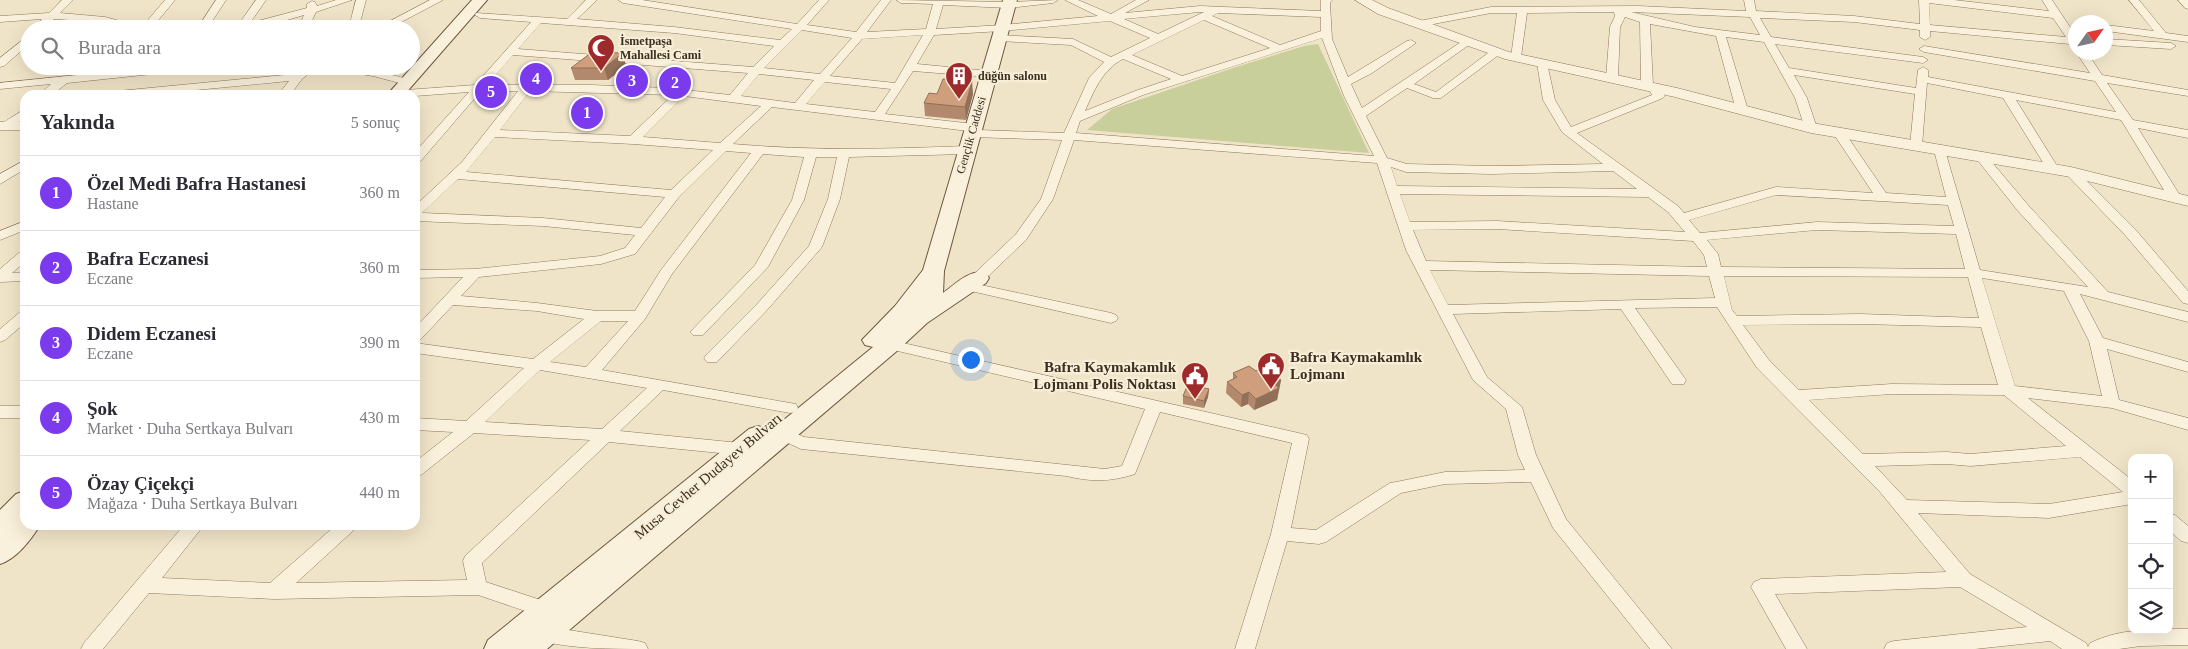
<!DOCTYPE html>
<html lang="tr">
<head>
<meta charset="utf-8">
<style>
  body { margin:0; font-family:"Times New Roman",serif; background:#f2f2f3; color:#2b2b33 }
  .controls { position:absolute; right:15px; bottom:15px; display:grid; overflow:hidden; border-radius:10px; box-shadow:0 5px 20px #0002 }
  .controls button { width:45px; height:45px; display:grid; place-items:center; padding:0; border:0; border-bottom:1px solid #e1e1e2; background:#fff; color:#2b2b33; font:25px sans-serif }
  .compass { position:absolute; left:2068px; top:15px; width:45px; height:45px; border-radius:50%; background:#fff; box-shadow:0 5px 20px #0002; rotate:56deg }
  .you { position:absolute; left:970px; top:359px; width:18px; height:18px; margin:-12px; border:4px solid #fff; border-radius:50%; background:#1a73e8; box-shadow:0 0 0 8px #1a73e833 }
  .badge { display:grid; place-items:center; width:32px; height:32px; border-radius:50%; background:#7c3aed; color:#fff; font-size:16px; font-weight:700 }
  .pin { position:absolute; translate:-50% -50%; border:2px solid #fff; box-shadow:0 1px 5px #0006 }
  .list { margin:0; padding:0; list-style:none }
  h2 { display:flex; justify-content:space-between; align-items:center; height:65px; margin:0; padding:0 20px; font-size:21px }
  h2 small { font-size:16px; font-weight:400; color:#7c7c81 }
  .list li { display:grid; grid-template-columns:32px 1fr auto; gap:15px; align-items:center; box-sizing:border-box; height:75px; padding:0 20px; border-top:1px solid #e1e1e2 }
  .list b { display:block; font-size:19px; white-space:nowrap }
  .list p { margin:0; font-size:16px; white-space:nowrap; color:#7c7c81 }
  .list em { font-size:16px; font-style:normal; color:#7c7c81 }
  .icon { flex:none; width:28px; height:28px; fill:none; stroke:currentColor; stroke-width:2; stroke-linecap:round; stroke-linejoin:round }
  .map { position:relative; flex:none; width:2188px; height:649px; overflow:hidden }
  .search { position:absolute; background:#fff; box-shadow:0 5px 20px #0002; left:20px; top:20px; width:400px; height:55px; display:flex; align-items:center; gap:12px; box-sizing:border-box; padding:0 18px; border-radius:28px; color:#7c7c81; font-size:19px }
  .panel { position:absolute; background:#fff; box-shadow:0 5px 20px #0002; left:20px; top:90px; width:400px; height:440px; border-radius:15px }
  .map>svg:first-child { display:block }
  .green { fill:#c9cf9b }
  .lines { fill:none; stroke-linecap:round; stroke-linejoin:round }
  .minor-casing { stroke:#8d765c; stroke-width:1 }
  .tertiary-casing { stroke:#8d765c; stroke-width:1 }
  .secondary-casing { stroke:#6f573f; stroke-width:2 }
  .minor { fill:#faf1dc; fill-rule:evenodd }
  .tertiary { fill:#faf1dc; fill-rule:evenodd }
  .secondary { fill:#faf1dc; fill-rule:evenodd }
  .wall { fill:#b2896c }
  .shaded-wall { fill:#916f58 }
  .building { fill:#cf9f7d; stroke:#916f58 }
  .labels { text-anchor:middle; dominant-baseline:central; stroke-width:4.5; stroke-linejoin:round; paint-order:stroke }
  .far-poi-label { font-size:12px; font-weight:bold; fill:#3d2e20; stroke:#f7eed8; text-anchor:start }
  .far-street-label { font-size:12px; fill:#3d2e20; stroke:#f7eed8 }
  .poi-label { font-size:15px; font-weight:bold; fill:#3d2e20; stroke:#f7eed8; text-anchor:start }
  .street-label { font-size:15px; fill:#3d2e20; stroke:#f7eed8 }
</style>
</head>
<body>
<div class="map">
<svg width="2188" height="649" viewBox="0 0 2188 649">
  <rect width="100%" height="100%" fill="#f0e4c8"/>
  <path class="green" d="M1318 44 1369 153 1087 130 1112 109 1236 67 1304 46Z"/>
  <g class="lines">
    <defs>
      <path id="minor" d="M62 0H73L60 13 105 17 142 27 165 0H175L151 29C118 29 87 20 54 19L44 29H33L42 19 0 22V16L49 13Z
        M216 0H226L207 29H197Z
        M256 0H266L250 23 307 8V4L312 1 315 2 317 6 336 0H352L316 12 308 29H298L304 15 260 28 225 29 238 25Z
        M356 0H366L361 19 354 29H344L351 19Z
        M430 0H443L388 29H375Z
        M586 0H597L577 19 674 27 780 40 792 29 623 3 618 0H642L797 24 819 0H829L807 25 856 32 881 0H891L867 32 926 29 933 4 901 3 896 0 1009 2 1058 0 1053 3 1009 8 943 5 936 29 1002 25 1098 16 1065 0H1078L1111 14 1136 0H1149L1125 13 1200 6 1321 11V0H1332L1330 3 1332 39 1348 77 1407 41 1411 40 1416 43 1372 73 1351 84 1362 108 1464 40 1468 39 1473 42 1414 84 1436 92 1492 50H1500L1501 52 1500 54 1441 98H1433L1407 88 1366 116 1387 158 1407 164 1491 166 1603 164 1562 132 1543 100 1537 63 1542 60 1547 63 1555 100 1571 127 1652 95 1649 89 1643 88 1641 86 1640 22 1625 17 1620 27 1618 78 1612 81 1606 78 1610 27 1615 16 1614 12 1527 13 1521 57 1516 60 1511 57 1517 13H1491L1418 27 1413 24 1414 22 1491 7 1638 6 1746 11 1744 0H1754L1756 11 1854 16 1920 24 1919 0H1954L2049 11 2042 0H2052L2076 36V48L2070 44 1930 31V37L1925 40 1920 37V30L1854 22 1760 18 1771 37 1923 57 1928 60 1923 63 1775 44 1789 68 1916 88 1918 70 1923 67 1928 70V77L2116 112 2095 81 1924 52 1919 49 1924 46 2090 73 2076 52H2087L2102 75 2188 90V96L2107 83 2133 120 2188 130V138L2138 128 2181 197 2180 200H2170L2121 120 2016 100 2059 169 2053 173 2047 169 2003 98 1927 83 1922 146 1916 150 1910 146 1915 94 1794 75 1807 98 1817 128 1811 132 1805 128 1795 98 1764 42 1726 37 1748 110 1742 113 1736 110 1716 36 1650 24 1653 85 1658 86 1665 96 1663 98 1577 133 1678 206 1684 213 1776 187 1873 193 1833 133 1839 129 1843 130 1886 193 1946 197 1934 150 1940 146 1944 147 1980 270 2088 287 2018 211 1975 157 1977 154H1985L2028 205 2108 292 2188 312V322L2080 294 2103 338 2188 362V372L2107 349 2119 400 2188 418V430L2112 408 2028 398 2132 480V504L2049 518 1918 513 1970 574 2086 643 2088 647 2090 643C2118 630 2139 630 2169 630V629H2188V645L2141 646 2119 649H2062L2050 641 1975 649H1884L1887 643 1894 641 2027 627 1960 587 1775 594 1807 649H1786L1751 587 1754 582 1761 579 1946 572 1880 492 1757 368 1717 307 1635 308 1686 380 1684 384H1672L1621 309 1453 314 1487 377 1522 407 1536 455 1566 519 1672 649H1650L1553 528 1531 482 1445 484 1401 493 1326 542 1319 544 1287 541 1255 649H1235L1271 534 1292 443 1160 412 1135 474C1111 482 1091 482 1066 476L801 449 777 438 775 434 777 430 783 428 804 437 1105 469 1122 466 1145 409 885 348 882 345 885 342 890 340 1307 435 1309 439 1291 528 1316 530 1390 483 1396 482 1445 472 1525 470 1518 455 1506 409 1473 380 1406 250 1377 163 1074 140 1053 199 1026 240 983 281 978 282 971 278 973 275 1016 234 1041 199 1062 140 972 137 968 136 966 133 968 131 772 107 733 144C811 151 889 149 967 146L973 150 967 154 849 157 840 199 822 247 768 309 717 362H707L704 358 707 354 758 303 809 246 828 199 837 157H816L804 200 768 267 703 335H693L690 332 693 329 755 265 792 200 804 157 763 154 672 274 645 319 602 370 790 403 796 404 798 408 796 412 790 413 663 390 620 431 740 443 746 445 749 449 746 453 740 455 609 442 482 563 486 582 553 604 556 610 553 616 546 618 478 595 274 599 149 593 103 649H81L84 643 184 525H204L162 578 270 583 336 525H357L354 530 296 583 467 580 463 561 465 556 590 440 474 433 421 475 415 477V462L453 432 415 430V418L466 421 524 368 415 353V343L533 359 584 319 537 311 453 305 420 340 415 342V328L463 277 415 278V270L475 269 600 256 625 248 635 235 543 226 415 221V206L462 162 518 91H481L419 163 415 164V152L469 92 415 96 371 95 377 92 475 85 531 22 480 18 475 15 476 13 567 19ZM1929 3 2053 18 2066 37 1930 25ZM1200 12H1204L1158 34 1124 19ZM1631 12 1750 17 1760 35 1695 27ZM1218 13 1321 17V31L1280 45 1212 16ZM1204 20 1270 48 1182 76 1132 55ZM1110 21 1150 38 1111 57 1073 39 999 35 994 38 999 41 1071 45 1104 62 1089 78 1064 133 979 130 978 125 974 124 885 114 913 71 989 77 994 74 989 71 917 64 934 35 1002 31ZM541 23 674 33 774 46 753 67 518 49ZM802 30 852 38 820 74 764 68ZM923 35 895 83 830 76 862 39ZM1322 38 1344 96 1374 156 1076 133 1080 121 1143 95ZM513 55 748 73 730 95 668 88 591 85H487ZM1123 59 1171 79 1135 91 1085 111C1094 91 1102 70 1123 59ZM759 74 814 80 795 103 741 96ZM825 82 891 89 875 112 806 104ZM530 91 673 95 630 136 500 130ZM684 96 761 106 720 143 643 137ZM495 137 633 144 713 150 671 190 466 172ZM726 151 751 153 661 270 635 311H597L537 303 461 296 479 277 601 264 635 254 679 197ZM1391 167 1406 172 1491 174 1613 171 1637 189 1397 186ZM458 179 665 197 641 228 543 218 422 213ZM1400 194 1648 197 1668 212 1685 232 1497 221 1410 222ZM1776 195 1948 205 1954 226 1817 222 1700 233 1689 220ZM1497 229 1693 241 1704 255 1707 267 1426 261 1413 230ZM1817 230 1956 234 1965 269 1721 267 1718 254 1707 240ZM1430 270 1709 276 1715 298 1448 305ZM1724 276 1968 277 1979 318 1860 314 1737 316 1732 310ZM1982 278 2064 291 2089 341 2102 396 2015 386ZM601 321H628L586 367 550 362ZM1860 324 1981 327 1998 385 1892 384 1799 390 1769 360 1743 325ZM540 370 647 388 602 429 485 422ZM1892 394 2004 395 2066 446 1970 454 1947 452 1863 454 1809 400ZM2080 457 2123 492 2049 504 1907 500 1875 466 1947 464 1970 466Z
        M2129 0H2139L2166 33 2188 36V42L2106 31V25L2154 31Z
        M2178 0H2188V9L2185 8Z
        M29 35V44L4 66 0 67V58Z
        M2106 39 2171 43 2176 46 2171 49 2106 45Z
        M165 66H205L200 69 67 83 52 95H39L51 84 0 89V83Z
        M306 66H318L302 79 290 95H278L289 81 144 95H102L108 92 295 74Z
        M326 66C356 66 382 72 411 80L413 82 407 85 373 76 331 69Z
        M25 109V118L19 122H25V130H0V122H4Z
        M25 160V169L0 184V174Z
        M2071 168 2075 169 2135 229 2188 291V304L2183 303 2125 235 2067 175 2065 172 2067 169Z
        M25 221V230L0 240V231Z
        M25 251V262L12 273H25V281L0 282V269L20 252Z
        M967 282 1111 313 1116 315 1118 318 1116 321 1111 323 962 289 960 286 962 283Z
        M25 310V323L5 340 0 342V329L20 312Z
        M0 406H25V418H0Z
        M2169 513 2175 515 2188 526V543L2181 541 2169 530Z
        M543 626 638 641 645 643 648 649C611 649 572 649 536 640L533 634 536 628Z"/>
      <path id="tertiary" d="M1355 0H1372L1388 8 1509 52 1677 88 1812 123 2071 167 2188 196V206L2071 177 1811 133 1675 97 1505 59 1378 14Z"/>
      <path id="secondary" d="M472 0H487L404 95H387Z
        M1003 0H1017L944 271 943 293C956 284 969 269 986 273L989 278 986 283 927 323 898 350 547 649H484L488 640 749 429 758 426 767 429 769 432 873 347 865 345 862 340 895 306 923 270Z
        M25 491V525H40C31 540 16 559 0 564V510L16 494Z"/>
    </defs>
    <use href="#minor" class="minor-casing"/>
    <use href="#tertiary" class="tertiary-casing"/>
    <use href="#secondary" class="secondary-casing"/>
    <use href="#minor" class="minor"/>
    <use href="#tertiary" class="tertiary"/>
    <use href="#secondary" class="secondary"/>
  </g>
  <path class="wall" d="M626 66 608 80H575L571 68Z
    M973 94 966 120 925 116 924 103Z
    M1256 371 1267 373 1281 380 1277 400 1254 410 1248 404 1241 407 1226 393 1227 382 1233 379V373Z
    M1209 389 1208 397 1204 408 1183 404V396Z"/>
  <path class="shaded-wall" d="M623 53 626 66 608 80 604 68Z
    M972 81 973 94 966 120 965 107Z
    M1281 380 1277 400 1254 410 1256 399 1273 383Z
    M1209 389 1208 397 1204 408V401Z
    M1249 392 1248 404 1241 407 1242 395Z"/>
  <path class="building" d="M592 52 623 53 604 68H571Z
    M943 79 972 81 965 107 924 103 929 93 937 94Z
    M1249 366 1256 371 1262 368 1267 373 1271 372 1281 380 1273 383 1279 388 1256 399 1249 392 1242 395 1227 382 1237 377 1233 373Z
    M1188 384 1209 389 1204 401 1183 396Z"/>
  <defs>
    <symbol id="mosque-pin" viewBox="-11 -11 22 30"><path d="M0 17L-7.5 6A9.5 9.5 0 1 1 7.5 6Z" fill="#9e2a2b" stroke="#f7eed8"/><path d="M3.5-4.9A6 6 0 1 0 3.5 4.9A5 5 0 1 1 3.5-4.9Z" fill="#fff"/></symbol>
    <symbol id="building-pin" viewBox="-11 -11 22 30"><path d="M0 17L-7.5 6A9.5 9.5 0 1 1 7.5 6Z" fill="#9e2a2b" stroke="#f7eed8"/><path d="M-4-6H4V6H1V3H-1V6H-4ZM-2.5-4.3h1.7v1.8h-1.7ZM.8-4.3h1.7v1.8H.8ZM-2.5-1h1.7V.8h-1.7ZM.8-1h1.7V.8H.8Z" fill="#fff"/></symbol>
    <symbol id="civic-pin" viewBox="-11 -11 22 30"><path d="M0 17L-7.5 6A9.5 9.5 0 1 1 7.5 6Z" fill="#9e2a2b" stroke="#f7eed8"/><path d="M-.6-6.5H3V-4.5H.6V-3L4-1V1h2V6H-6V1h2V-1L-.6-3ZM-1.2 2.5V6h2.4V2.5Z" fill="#fff"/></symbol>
  </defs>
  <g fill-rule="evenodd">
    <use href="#mosque-pin" x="585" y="32" width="32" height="43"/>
    <use href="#building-pin" x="943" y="60" width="32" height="43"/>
    <use href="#civic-pin" x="1255" y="350" width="32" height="43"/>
    <use href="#civic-pin" x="1179" y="360" width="32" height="43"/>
  </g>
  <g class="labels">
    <g class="far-poi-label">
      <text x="620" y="41">İsmetpaşa<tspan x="620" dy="14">Mahallesi Cami</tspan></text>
      <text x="978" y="76">düğün salonu</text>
    </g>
    <g class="far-street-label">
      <text transform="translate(971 135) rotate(-74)">Gençlik Caddesi</text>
    </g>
    <g class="poi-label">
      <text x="1290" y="357">Bafra Kaymakamlık<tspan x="1290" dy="17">Lojmanı</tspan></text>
      <text x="1176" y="367" text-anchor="end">Bafra Kaymakamlık<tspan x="1176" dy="17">Lojmanı Polis Noktası</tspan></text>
    </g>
    <g class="street-label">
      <text transform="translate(708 476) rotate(-40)">Musa Cevher Dudayev Bulvarı</text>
    </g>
  </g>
</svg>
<div class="controls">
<button>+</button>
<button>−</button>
<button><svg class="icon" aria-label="locate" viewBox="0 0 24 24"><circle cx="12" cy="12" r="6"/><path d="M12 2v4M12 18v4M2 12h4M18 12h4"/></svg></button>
<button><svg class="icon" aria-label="layers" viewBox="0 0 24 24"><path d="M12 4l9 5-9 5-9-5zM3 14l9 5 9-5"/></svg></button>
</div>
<svg class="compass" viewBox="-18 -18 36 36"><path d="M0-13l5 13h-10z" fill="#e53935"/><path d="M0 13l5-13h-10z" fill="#7c7c81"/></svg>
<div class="you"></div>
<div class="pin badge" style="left:587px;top:113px">1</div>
<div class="pin badge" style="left:675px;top:83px">2</div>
<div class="pin badge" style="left:632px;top:81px">3</div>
<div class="pin badge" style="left:536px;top:79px">4</div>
<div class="pin badge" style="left:491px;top:92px">5</div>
<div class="search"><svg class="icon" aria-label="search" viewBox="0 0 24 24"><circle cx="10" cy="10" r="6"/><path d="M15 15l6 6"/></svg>Burada ara</div>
<section class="panel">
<h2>Yakında<small>5 sonuç</small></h2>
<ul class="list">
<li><span class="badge">1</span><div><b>Özel Medi Bafra Hastanesi</b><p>Hastane</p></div><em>360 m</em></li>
<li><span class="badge">2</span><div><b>Bafra Eczanesi</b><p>Eczane</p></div><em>360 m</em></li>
<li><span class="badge">3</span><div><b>Didem Eczanesi</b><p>Eczane</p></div><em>390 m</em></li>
<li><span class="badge">4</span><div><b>Şok</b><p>Market · Duha Sertkaya Bulvarı</p></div><em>430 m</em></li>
<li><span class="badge">5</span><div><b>Özay Çiçekçi</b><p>Mağaza · Duha Sertkaya Bulvarı</p></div><em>440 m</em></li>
</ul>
</section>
</div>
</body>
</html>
